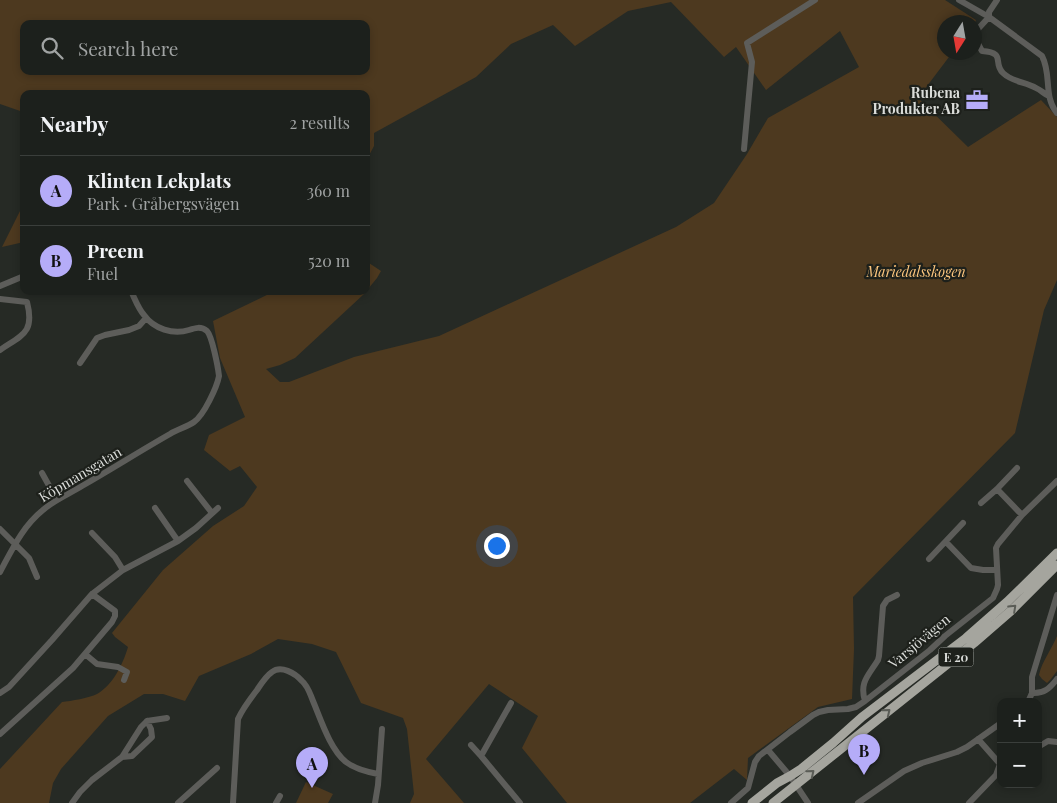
<!DOCTYPE html>
<html lang="en">
<head>
<meta charset="utf-8">
<style>
  body { margin:0; font-family:"Playfair Display",serif; background:#292d29; color:#f1f3f6 }
  .controls { position:absolute; right:15px; bottom:15px; display:grid; overflow:hidden; border-radius:10px; box-shadow:0 2px 8px #0003 }
  .controls button { width:45px; height:45px; display:grid; place-items:center; padding:0; border:0; border-bottom:1px solid #3a3e3b; background:#1c201c; color:#f1f3f6; font:25px sans-serif }
  .compass { position:absolute; left:937px; top:15px; width:45px; height:45px; border-radius:50%; background:#1c201c; box-shadow:0 2px 8px #0003; rotate:191deg }
  .you { position:absolute; left:496px; top:545px; width:18px; height:18px; margin:-12px; border:4px solid #fff; border-radius:50%; background:#1a73e8; box-shadow:0 0 0 8px #1a73e833 }
  .badge { display:grid; place-items:center; width:32px; height:32px; border-radius:50%; background:#b5acf8; color:#111; font-size:16px; font-weight:700 }
  .pin { position:absolute; translate:-50% -41px; filter:drop-shadow(0 1px 2px #0008) }
  .pin::after { content:''; position:absolute; top:26px; width:18px; height:15px; background:inherit; clip-path:polygon(0 0,100% 0,50% 100%) }
  .list { margin:0; padding:0; list-style:none }
  h2 { display:flex; justify-content:space-between; align-items:center; height:65px; margin:0; padding:0 20px; font-size:21px }
  h2 small { font-size:16px; font-weight:400; color:#a0a3a3 }
  .list li { display:grid; grid-template-columns:32px 1fr auto; gap:15px; align-items:center; box-sizing:border-box; height:70px; padding:0 20px; border-top:1px solid #3a3e3b }
  .list b { display:block; font-size:19px; white-space:nowrap }
  .list p { margin:0; font-size:16px; white-space:nowrap; color:#a0a3a3 }
  .list em { font-size:16px; font-style:normal; color:#a0a3a3 }
  .icon { flex:none; width:28px; height:28px; fill:none; stroke:currentColor; stroke-width:2; stroke-linecap:round; stroke-linejoin:round }
  .map { position:relative; flex:none; width:1057px; height:803px; overflow:hidden }
  .search { position:absolute; background:#1c201c; box-shadow:0 2px 8px #0003; left:20px; top:20px; width:350px; height:55px; display:flex; align-items:center; gap:12px; box-sizing:border-box; padding:0 18px; border-radius:10px; color:#a0a3a3; font-size:19px }
  .panel { position:absolute; background:#1c201c; box-shadow:0 2px 8px #0003; left:20px; top:90px; width:350px; height:205px; border-radius:10px }
  .map>svg:first-child { display:block }
  .green { fill:#4d391f; fill-rule:evenodd }
  .lines { fill:none; stroke-linecap:round; stroke-linejoin:round }
  .minor { stroke:#5d5d5a; stroke-width:6 }
  .highway { stroke:#a5a59e; stroke-width:9 }
  .oneway { stroke:#5a5c56 }
  .labels { text-anchor:middle; dominant-baseline:central; stroke-width:4.5; stroke-linejoin:round; paint-order:stroke }
  .shield { fill:#1d201b; stroke:#a1a4a0; stroke-width:1 }
  .shield-label { font-size:12px; font-weight:bold; fill:#dadcd9 }
  .poi-label { font-size:14px; font-weight:bold; fill:#dadcd9; stroke:#1d201b; text-anchor:end }
  .park-label { font-size:14px; font-style:italic; fill:#fdc67e; stroke:#1d201b }
  .street-label { font-size:14px; fill:#dadcd9; stroke:#1d201b }
</style>
</head>
<body>
<div class="map">
<svg width="1057" height="803" viewBox="0 0 1057 803">
  <rect width="100%" height="100%" fill="#262a25"/>
  <path class="green" d="M0 0H945L976 20 975 23 944 22V52L952 53 918 98 968 147 1041 100 1057 117V280L1044 310 1015 433 853 597 854 649 852 699 818 707 748 758 747 780 734 769 690 803H567L522 748 538 716 489 684 426 759 464 803H410L414 794 407 729 403 718 361 703 336 652 312 644 278 639 251 654 199 676 185 701 163 694H144L108 716 61 769 53 783 49 803H0V769L62 702C71 701 89 698 97 694 113 685 123 664 128 647L115 637 112 633 163 570 213 526 244 506 257 487 240 466 230 471 204 450 209 435 245 417 220 358 213 321 275 291H366V261L381 271 377 278 364 294 295 358 280 365 266 369 280 382H289L354 357 439 336 676 227 714 203 747 154 768 118 859 67 840 31 766 90 736 47 724 57 671 2 628 11 575 46 553 25 511 44 476 77 374 133V146L366 161V94H24V120L23 112 0 104ZM24 24H366V71H24Z
    M24 203V242L2 247Z
    M1057 636V671L1051 679 1047 683 1042 679 1039 675C1042 661 1052 649 1057 636Z
    M306 782 333 794 328 803H296Z"/>
  <g class="lines">
    <path class="minor" d="M959 0 989 17 1042 56C1052 75 1043 96 1057 113
      M997 0 989 12V17L978 29 976 40 982 51C1007 53 992 62 1003 73 1012 82 1026 82 1036 88 1041 90 1044 94 1049 96
      M744 149 752 62 747 43 815 0
      M0 286 24 276
      M0 299 27 302C35 333 22 335 0 350
      M80 363 97 338 105 335 129 330 139 326 146 318
      M42 473 57 500
      M187 481 212 513
      M997 489 1022 515
      M981 503 997 489 1017 468
      M155 508 178 541
      M0 529 29 558 37 577
      M92 533 115 557 123 570
      M946 542 971 568 983 570H997
      M929 559 963 523
      M0 572C12 550 22 527 43 510 54 500 69 494 82 486 112 469 140 451 170 434 178 429 187 427 194 422 204 415 217 387 219 376 218 367 212 336 207 331 201 326 195 328 189 330 173 335 154 329 144 315 138 308 135 299 131 291
      M85 654 97 664 118 667 127 672 124 680
      M0 693 9 687 52 640 92 594 123 570 178 541 196 528 218 508
      M1032 693C1044 694 1050 688 1057 679
      M865 701C859 682 869 675 878 660L879 656 883 606 887 600 897 595
      M1028 702 1032 693V677L1057 595
      M511 703 481 756 520 803
      M0 734 73 668 112 622 115 616V611L92 594
      M978 739 1000 764
      M471 745 481 756
      M1038 747 1048 741 1057 742
      M768 750 790 776 808 803
      M122 757 132 756 152 737 151 729 147 721
      M72 803 80 792 92 780 122 757 141 727 147 721 167 718
      M178 803 217 768
      M233 803 238 719C243 708 250 699 257 690 261 684 266 676 272 672 281 665 295 673 302 681 308 686 310 694 313 701 321 720 330 749 346 762 355 769 367 772 378 774
      M276 803 280 796
      M375 803 378 785 382 729
      M731 803 748 788 755 762 759 756 790 732 813 715 819 712 828 710 848 709 856 707 865 701 930 650 945 636 993 598 997 589 998 585 996 548 998 544 1022 515 1057 481
      M858 803 904 771 922 763 957 752 967 747 1001 723
      M969 803 996 775 1000 764"/>
    <path class="highway" d="M752 803 777 783 790 776 801 769 833 743 862 717 966 638 1007 602 1057 553
      M773 803 974 643 1012 610 1057 565"/>
  </g>
  <defs><path id="oneway-chevron" d="M-2-3.5L2.5 0L-2 3.5" fill="none" stroke-width="1.6" stroke-linecap="round" stroke-linejoin="round" transform="scale(1.25)"/></defs>
  <g class="oneway">
    <use href="#oneway-chevron" transform="translate(1013 608) rotate(-43)"/>
    <use href="#oneway-chevron" transform="translate(887 712) rotate(-39)"/>
    <use href="#oneway-chevron" transform="translate(811 773) rotate(-39)"/>
  </g>
  <defs>
    <symbol id="office-bare" viewBox="-9 -9 18 18"><path d="M-6-3h4V-5.5h4V-3h4V5H-6ZM-1-4.5V-3h2v-1.5ZM-6 0V1H6V0Z" fill="#b5acf8" stroke="#1d201b" stroke-width="2.5" paint-order="stroke"/></symbol>
  </defs>
  <g fill-rule="evenodd">
    <use href="#office-bare" x="961" y="84" width="32" height="32"/>
  </g>
  <g class="labels">
    <rect class="shield" x="938.5" y="647.5" width="35" height="19" rx="4"/>
    <g class="shield-label">
      <text x="956" y="657">E 20</text>
    </g>
    <g class="poi-label">
      <text x="960" y="92">Rubena<tspan x="960" dy="16">Produkter AB</tspan></text>
    </g>
    <g class="park-label">
      <text x="916" y="271">Mariedalsskogen</text>
    </g>
    <g class="street-label">
      <text transform="translate(80 474) rotate(-31)">Köpmansgatan</text>
      <text transform="translate(919 641) rotate(-40)">Varsjövägen</text>
    </g>
  </g>
</svg>
<div class="controls">
<button>+</button>
<button>−</button>
</div>
<svg class="compass" viewBox="-18 -18 36 36"><path d="M0-13l5 13h-10z" fill="#e53935"/><path d="M0 13l5-13h-10z" fill="#a0a3a3"/></svg>
<div class="you"></div>
<div class="pin badge" style="left:312px;top:788px">A</div>
<div class="pin badge" style="left:864px;top:775px">B</div>
<div class="search"><svg class="icon" aria-label="search" viewBox="0 0 24 24"><circle cx="10" cy="10" r="6"/><path d="M15 15l6 6"/></svg>Search here</div>
<section class="panel">
<h2>Nearby<small>2 results</small></h2>
<ul class="list">
<li><span class="badge">A</span><div><b>Klinten Lekplats</b><p>Park · Gråbergsvägen</p></div><em>360 m</em></li>
<li><span class="badge">B</span><div><b>Preem</b><p>Fuel</p></div><em>520 m</em></li>
</ul>
</section>
</div>
</body>
</html>
